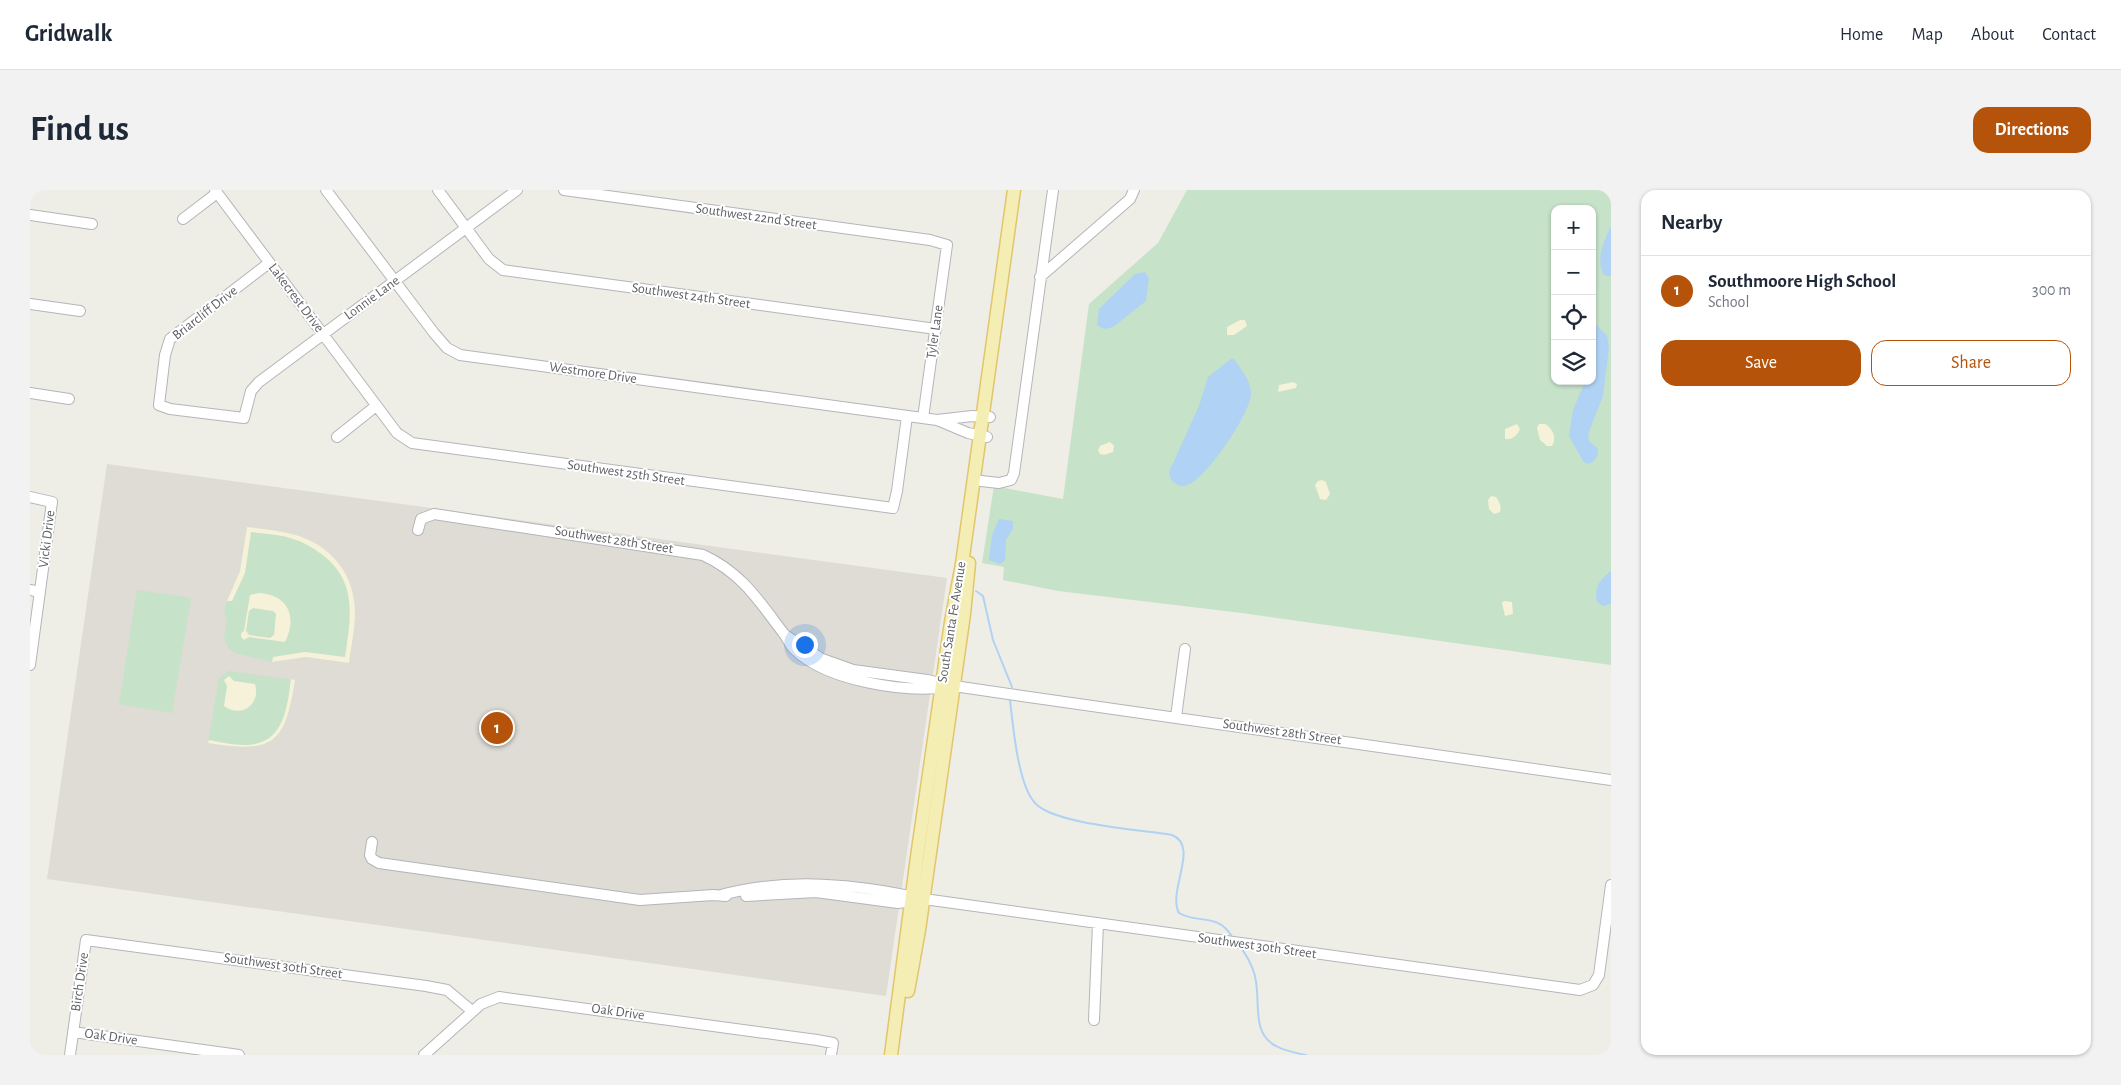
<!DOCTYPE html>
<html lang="en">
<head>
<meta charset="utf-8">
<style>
  body { margin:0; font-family:"Alegreya Sans",sans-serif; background:#f2f2f3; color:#1f2937 }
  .controls { position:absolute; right:15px; top:15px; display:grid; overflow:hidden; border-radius:10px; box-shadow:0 1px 4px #0004 }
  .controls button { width:45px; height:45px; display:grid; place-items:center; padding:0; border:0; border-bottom:1px solid #e0e1e3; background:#fff; color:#1f2937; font:25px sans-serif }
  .you { position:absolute; left:774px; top:454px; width:18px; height:18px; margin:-12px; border:4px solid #fff; border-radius:50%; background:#1a73e8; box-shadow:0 0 0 8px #1a73e833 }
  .badge { display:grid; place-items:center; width:32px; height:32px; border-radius:50%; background:#b45309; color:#fff; font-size:16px; font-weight:700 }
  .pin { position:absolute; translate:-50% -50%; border:2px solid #fff; box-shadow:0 1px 5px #0006 }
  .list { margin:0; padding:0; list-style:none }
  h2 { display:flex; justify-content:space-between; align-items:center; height:65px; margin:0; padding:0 20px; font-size:21px }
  h2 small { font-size:16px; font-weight:400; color:#747a83 }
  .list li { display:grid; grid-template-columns:32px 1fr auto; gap:15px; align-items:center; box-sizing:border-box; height:70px; padding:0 20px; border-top:1px solid #e0e1e3 }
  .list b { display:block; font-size:19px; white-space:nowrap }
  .list p { margin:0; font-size:16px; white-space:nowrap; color:#747a83 }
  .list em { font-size:16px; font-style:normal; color:#747a83 }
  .actions { display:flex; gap:10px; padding:15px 20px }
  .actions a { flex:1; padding:11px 0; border:1px solid #b45309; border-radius:15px; text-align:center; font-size:18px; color:#b45309 }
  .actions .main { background:#b45309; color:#fff }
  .icon { flex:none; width:28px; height:28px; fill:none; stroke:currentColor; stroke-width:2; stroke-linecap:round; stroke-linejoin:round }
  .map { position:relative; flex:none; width:1581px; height:865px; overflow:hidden; border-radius:15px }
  header { display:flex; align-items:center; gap:30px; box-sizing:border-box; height:70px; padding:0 25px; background:#fff; border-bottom:1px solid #e0e1e3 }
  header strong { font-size:24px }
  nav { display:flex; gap:28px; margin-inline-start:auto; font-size:18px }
  .intro { display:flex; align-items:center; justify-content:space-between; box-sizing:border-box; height:120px; padding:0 30px }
  h1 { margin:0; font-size:35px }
  .button { padding:12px 22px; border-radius:15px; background:#b45309; color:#fff; font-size:18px; font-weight:700 }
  main { display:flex; gap:30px; padding:0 30px }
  aside { flex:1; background:#fff; border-radius:15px; box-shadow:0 1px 4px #0004 }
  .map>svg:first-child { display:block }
  .education { fill:#dedcd5 }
  .green { fill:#c6e2c8; fill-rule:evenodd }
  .sand { fill:#f6f1d9; fill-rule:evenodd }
  .water { fill:#b0d2f4 }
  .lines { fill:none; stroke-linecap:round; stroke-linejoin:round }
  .stream { stroke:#b0d2f4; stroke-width:2 }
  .minor-casing { stroke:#b3b5b9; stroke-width:12 }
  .major-casing { stroke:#e0c66d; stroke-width:15 }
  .minor { stroke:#fff; stroke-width:10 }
  .major { stroke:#f5eeb4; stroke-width:12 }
  .labels { text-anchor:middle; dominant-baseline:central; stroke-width:4; stroke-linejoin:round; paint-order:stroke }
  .street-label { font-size:14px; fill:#5e6064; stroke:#fff }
</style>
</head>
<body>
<header>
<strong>Gridwalk</strong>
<nav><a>Home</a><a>Map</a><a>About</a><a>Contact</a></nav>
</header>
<div class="intro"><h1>Find us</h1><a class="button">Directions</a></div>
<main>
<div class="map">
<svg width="1581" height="865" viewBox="0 0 1581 865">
  <rect width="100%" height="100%" fill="#eeede6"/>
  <path class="education" d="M77 274 917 388 856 806 17 689Z"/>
  <path class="green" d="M1157 0H1581V475L1212 423 1028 401 973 390 974 377 952 373 964 296 1033 309 1059 114 1128 53ZM1525 19H1562V191H1525Z
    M217 337C232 339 247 340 262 344 300 354 325 385 325 424 325 441 321 457 319 473L276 467 242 472 205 463 199 459 194 448 197 428 194 424 197 411 210 381Z
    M107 400 161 408 142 523 89 514Z
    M199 481 265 490C255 555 244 564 178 553L189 488Z"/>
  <path class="sand" d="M1210 130H1215L1217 136 1204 145H1197V137Z
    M1263 192 1267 194 1266 198 1248 202 1249 195Z
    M1487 234 1490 239C1487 246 1482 250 1475 249V239Z
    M1509 234H1515C1523 239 1527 247 1522 256H1517L1510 250 1507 238Z
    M1080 252 1084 256 1083 262 1074 265 1070 264 1068 260 1070 256Z
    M1292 290 1296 292 1300 304 1296 310 1290 309 1285 295 1288 291Z
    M1461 306 1466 307C1469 311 1472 317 1470 322L1464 324 1459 319 1458 310Z
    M217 337C232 339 247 340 262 344 301 354 325 384 325 424 325 440 321 457 319 473L276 467 242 472 243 467 275 462 315 467C321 427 328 390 290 363 282 357 273 352 263 349 250 344 235 344 221 342L215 383 202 411H197L210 381Z
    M228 403C258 404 268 427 255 452L219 447 214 450 211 447V443L214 441 220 405ZM223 418 243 421 246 424 244 445 240 448 219 445 216 441 219 421Z
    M1474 411 1482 412 1483 424 1475 426 1472 413Z
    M199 486 204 491 225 494C231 514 212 529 194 516L197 496 194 490Z
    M261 489 265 490C255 554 244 564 178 553L179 550C190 552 203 555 214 555 254 555 257 519 261 489Z"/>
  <path class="water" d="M1581 36V85L1580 86 1574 85C1565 69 1574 51 1581 36Z
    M1115 82 1119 88 1116 111 1083 137 1074 139 1067 135 1069 119 1105 84Z
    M1562 130 1577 146 1579 157 1573 206 1558 244 1559 251 1568 259C1568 266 1565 273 1557 274L1553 271 1539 246 1543 220 1555 192 1562 191Z
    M1201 169H1204C1212 181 1221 190 1221 204 1221 222 1174 294 1154 296 1149 297 1145 293 1141 290L1139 282 1169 216 1178 187Z
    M969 329 983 331V339L976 350 975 370 970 374 959 370 962 345Z
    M1581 381V414L1573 416 1567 412C1564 396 1570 390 1581 381Z"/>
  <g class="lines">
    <path class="stream" d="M946 401 953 406 963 450 982 497
      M980 510C983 536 988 595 1005 613 1023 634 1112 640 1142 645 1170 656 1137 701 1149 723 1168 734 1187 723 1201 745
      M1212 759C1218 768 1225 781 1226 792 1230 814 1222 844 1246 856 1255 861 1266 863 1276 865"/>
    <defs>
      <path id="minor" d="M185 0 367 243 382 253 863 318 867 301 877 226
        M296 0 404 143 417 158 430 165 907 230 938 243 957 247
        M408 0 459 69 473 80 906 139
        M534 0 900 50 917 55 893 228
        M0 25 62 34
        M153 29 187 3
        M239 73 140 149 135 165 129 215 140 219 214 228 221 201 229 192 487 0
        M1010 87 1100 9 1104 0
        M0 114 50 121
        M0 203 39 209
        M907 230 942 226 960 227
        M307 247 346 216
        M951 291 969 293 981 290 984 283 1023 0
        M0 307 22 312 0 475
        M388 340 391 329 404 324 673 365C712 383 729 411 754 444 758 449 760 456 765 460 798 491 874 503 918 497
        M0 400 10 402
        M755 445 792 469 823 480 897 490 924 496 992 506 1581 590
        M1146 527 1155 459
        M342 652 340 665 342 669 349 673 610 710 683 705 696 706
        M691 705C758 687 827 694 894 709L1550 800 1563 795 1569 785 1581 695
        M716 706 786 702 868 713 888 710
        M1064 830 1068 733
        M43 842 209 865
        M40 865 56 750 396 796 417 800 442 821
        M394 865 451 814 469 807 787 850 803 853 801 865"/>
      <path id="major" d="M878 801 889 740 934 424 939 373
        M861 865 887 667 921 432 932 374 984 0"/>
    </defs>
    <use href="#minor" class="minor-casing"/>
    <use href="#major" class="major-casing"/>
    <use href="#minor" class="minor"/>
    <use href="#major" class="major"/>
  </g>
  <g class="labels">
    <g class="street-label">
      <text transform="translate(726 27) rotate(8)">Southwest 22nd Street</text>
      <text transform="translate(661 106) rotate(8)">Southwest 24th Street</text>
      <text transform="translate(266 108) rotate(53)">Lakecrest Drive</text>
      <text transform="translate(342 108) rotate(-36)">Lonnie Lane</text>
      <text transform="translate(175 123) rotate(-38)">Briarcliff Drive</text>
      <text transform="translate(905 142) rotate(-82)">Tyler Lane</text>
      <text transform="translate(563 183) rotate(8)">Westmore Drive</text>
      <text transform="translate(596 283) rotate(8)">Southwest 25th Street</text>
      <text transform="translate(17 349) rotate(-83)">Vicki Drive</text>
      <text transform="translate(584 350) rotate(9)">Southwest 28th Street</text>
      <text transform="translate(922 432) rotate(-81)">South Santa Fe Avenue</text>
      <text transform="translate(1252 542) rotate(8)">Southwest 28th Street</text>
      <text transform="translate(1227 756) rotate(8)">Southwest 30th Street</text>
      <text transform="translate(253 776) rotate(8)">Southwest 30th Street</text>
      <text transform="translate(50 792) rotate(-82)">Birch Drive</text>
      <text transform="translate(588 822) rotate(8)">Oak Drive</text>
      <text transform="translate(81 847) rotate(8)">Oak Drive</text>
    </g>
  </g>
</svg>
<div class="controls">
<button>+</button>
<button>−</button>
<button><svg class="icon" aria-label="locate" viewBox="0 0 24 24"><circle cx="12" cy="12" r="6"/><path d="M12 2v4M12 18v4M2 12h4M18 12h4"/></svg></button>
<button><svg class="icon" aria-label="layers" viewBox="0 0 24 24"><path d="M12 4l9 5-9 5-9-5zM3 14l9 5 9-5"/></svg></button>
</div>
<div class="you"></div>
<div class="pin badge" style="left:467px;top:538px">1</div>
</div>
<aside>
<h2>Nearby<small></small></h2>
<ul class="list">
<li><span class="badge">1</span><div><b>Southmoore High School</b><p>School</p></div><em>300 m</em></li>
</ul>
<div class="actions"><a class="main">Save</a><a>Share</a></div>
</aside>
</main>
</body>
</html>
